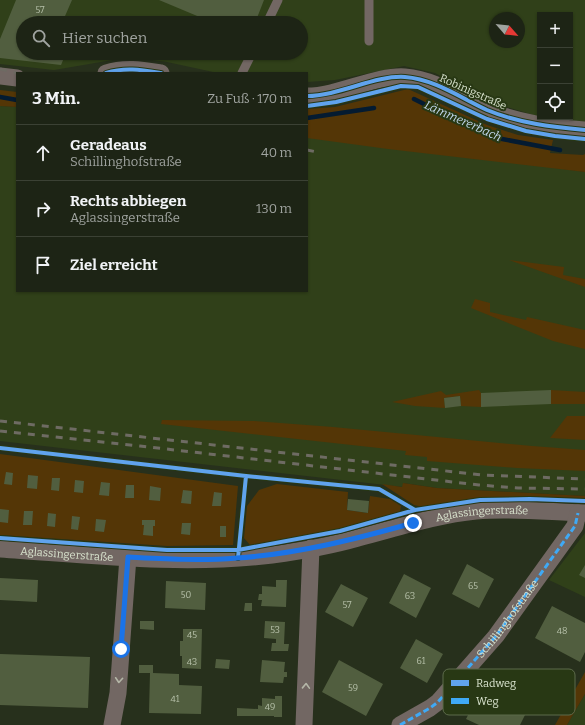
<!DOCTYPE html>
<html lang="de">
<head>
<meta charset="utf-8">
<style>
  body { margin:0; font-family:Bitter,serif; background:#252c1e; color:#f1f3f6 }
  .controls { position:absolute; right:12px; top:12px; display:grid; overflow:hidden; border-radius:0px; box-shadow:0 1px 3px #0004 }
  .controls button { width:36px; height:36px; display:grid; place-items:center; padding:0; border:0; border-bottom:1px solid #3b4134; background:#1d2415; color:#f1f3f6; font:20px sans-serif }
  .compass { position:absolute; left:489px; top:12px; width:36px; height:36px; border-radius:50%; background:#1d2415; box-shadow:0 1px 3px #0004; rotate:118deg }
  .stop { position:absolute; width:12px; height:12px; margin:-9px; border:3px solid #1a73e8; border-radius:50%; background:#fff }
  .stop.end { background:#1a73e8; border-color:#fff; box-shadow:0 1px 4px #0008 }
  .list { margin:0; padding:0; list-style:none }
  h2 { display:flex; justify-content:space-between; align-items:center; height:52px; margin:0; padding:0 16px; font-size:17px }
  h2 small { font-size:13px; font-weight:400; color:#a0a4a0 }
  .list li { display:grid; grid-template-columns:26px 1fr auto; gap:12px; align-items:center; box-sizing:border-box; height:56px; padding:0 16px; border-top:1px solid #3b4134 }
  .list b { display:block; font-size:15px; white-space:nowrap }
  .list p { margin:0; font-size:13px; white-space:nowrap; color:#a0a4a0 }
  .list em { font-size:13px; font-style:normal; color:#a0a4a0 }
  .icon { flex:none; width:22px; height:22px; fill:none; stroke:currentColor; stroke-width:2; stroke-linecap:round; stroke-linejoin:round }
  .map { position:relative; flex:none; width:585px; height:725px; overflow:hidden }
  .search { position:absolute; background:#1d2415; box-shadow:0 1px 3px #0004; left:16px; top:16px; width:292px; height:44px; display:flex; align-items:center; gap:10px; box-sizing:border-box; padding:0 14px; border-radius:22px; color:#a0a4a0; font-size:15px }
  .panel { position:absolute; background:#1d2415; box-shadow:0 1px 3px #0004; left:16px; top:72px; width:292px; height:220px; border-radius:0px }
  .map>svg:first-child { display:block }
  .built { fill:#304019; fill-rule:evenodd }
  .green { fill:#543606 }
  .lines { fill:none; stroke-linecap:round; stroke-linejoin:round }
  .stream { stroke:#041b31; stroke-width:4.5 }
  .building { fill:#515e3f }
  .service { stroke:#726763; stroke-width:9 }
  .minor { stroke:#726763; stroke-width:17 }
  .rail { stroke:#6e6b63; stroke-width:3; stroke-dasharray:7 7; stroke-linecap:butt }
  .quiet { stroke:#3fa9f5; stroke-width:3; stroke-dasharray:6 3; stroke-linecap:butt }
  .cycleway-casing { stroke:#283814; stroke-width:6 }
  .cycleway { stroke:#60a3ed; stroke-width:4 }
  .oneway { stroke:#b4b6a7 }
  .route { stroke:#1a73e8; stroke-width:5 }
  .labels { text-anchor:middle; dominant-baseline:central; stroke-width:4; stroke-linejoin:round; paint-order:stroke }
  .number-label { font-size:9px; fill:#b6c0a9 }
  .street-label { font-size:11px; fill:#d7e1cc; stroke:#283814 }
  .water-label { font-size:12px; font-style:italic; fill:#c3d8ed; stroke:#283814 }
  .key { fill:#283814; stroke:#5d6b4b; stroke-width:1 }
  .key-label { font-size:11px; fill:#d7e1cc }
</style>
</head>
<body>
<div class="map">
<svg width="585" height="725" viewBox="0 0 585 725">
  <rect width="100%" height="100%" fill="#27301c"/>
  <path class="built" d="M0 0H585V122L541 117H570V15H540V117L507 107 466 89 435 73 404 66 335 80 307 82V73H218L167 62 130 57 54 70 0 64ZM495 18H519V42H495ZM23 23H301V53H23Z
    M0 106 17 107V291H307V133L585 172V496L437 488 403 483V487L0 441Z
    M585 533V597L549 580Z
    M585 694V725H567Z"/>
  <path class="green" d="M408 89 487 125 518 135 553 140 550 153 583 155 585 154V172L388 149 307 138V109L335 107Z
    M0 90 17 92V107L0 106Z
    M509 260 564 267 563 275 585 279V287Z
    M475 299 490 303V312L526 320 527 317 585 330V349L553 341 471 308Z
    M479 390 481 393V407L461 406 460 396 444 398 445 408 415 406 392 402 441 391 446 395Z
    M551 390 585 392V404H551Z
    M567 416H585V440L550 438Z
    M162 420 254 421 333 427 532 446 585 450V471L517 468 427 461V457L405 455 406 451 161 424Z
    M0 454 238 486 233 545 167 546 0 535Z
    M403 483 437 488 585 496V499L530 497 480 498 423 507 414 505 382 484 402 487Z
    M277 484 348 492 347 510 368 513 370 496 390 499 401 506 400 512 328 532 250 545 244 538 247 506 259 490Z
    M585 672V694L567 725H555Z"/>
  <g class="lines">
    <path class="stream" d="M0 97 17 100
      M414 99 462 123 497 138 560 150
      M307 118 374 108"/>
  </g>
  <path class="building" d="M16 0H72L62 23H23V53H66L61 65 0 58V39Z
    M159 0H264L255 23H214Z
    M551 390V404L481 407V393Z
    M460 396 461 406 445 408 444 398Z
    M6 472 13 473 12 485 4 484Z
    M28 475 38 476 37 489 27 488Z
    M52 478H60L59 491 51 490Z
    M75 480 84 481 83 493 74 492Z
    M101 482 110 483 109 496 99 495Z
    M126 485H134V498H125Z
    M150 486 161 488 160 501 149 500Z
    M183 490 192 491 191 504 181 503Z
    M214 492 222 493 221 506H212Z
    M348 499 369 501 368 513 347 510Z
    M0 509 9 510 8 523 0 522Z
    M24 511H33L32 525H23Z
    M48 513 56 514 55 527 47 526Z
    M72 516 80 517 78 530 71 529Z
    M96 519 106 520 104 532 95 531Z
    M142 520H155V526H153V536L143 535 144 525H142Z
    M182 523H191L190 535 181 534Z
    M220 526H226V537H220Z
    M467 564 494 579 479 608 452 594Z
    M585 565V578L579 575Z
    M404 574 431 588 416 618 389 603Z
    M0 578 38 580 37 602 0 600Z
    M276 580H287L286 607 261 606 262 600H258L259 594H262V586L276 587Z
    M166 581 206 583 205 610 165 608Z
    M341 584 368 598 353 627 325 612Z
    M245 603H252V611H244Z
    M552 606 585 623V652L580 662 535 638Z
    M140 621H154V630L140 629Z
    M265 621 285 622 284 644H289L288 651H271L272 643H276V639L264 638Z
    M183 629H202L201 669 182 668V656H180V641H183Z
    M416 639 443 654 427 683 400 668Z
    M0 654 90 657 88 708 0 705Z
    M216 659 230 660 229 669 215 668Z
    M262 660 285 662 284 672H287V677H284L283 683 260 682Z
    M339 660 383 684 366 716 322 692Z
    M139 665H153V673L179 674V685L202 686 201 714 149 713 150 673H139Z
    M483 686 528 709 520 725H479L466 719Z
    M275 696H282V717H274V716H237V708L258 709V705L262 706V698L275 699Z"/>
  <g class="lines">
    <path class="service" d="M369 0V41
      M267 23 278 0
      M242 73 252 53"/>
    <g class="minor">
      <path d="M106 73C125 67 142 70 161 73"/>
      <path d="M0 76 17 78"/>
      <path d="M307 96C339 96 375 75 405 77 434 79 461 98 487 110 518 123 552 127 585 130"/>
      <path id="s1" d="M0 549C90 555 182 566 272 555 301 551 330 546 358 538 397 528 436 515 476 511 513 508 549 512 585 513"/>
      <path d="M112 725 118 693 128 557"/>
      <path d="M304 725 311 548"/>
      <path d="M400 725 430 708 438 702 496 636 575 526 578 513"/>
    </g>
    <path class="rail" d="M0 69 17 73
      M307 150 317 152
      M0 421 482 475 585 479
      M0 431 140 446 479 485 518 488 585 489"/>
    <path class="quiet" id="s2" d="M400 725 430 708 438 702 496 636 575 526 578 513"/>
    <defs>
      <path id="cycleway" d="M106 73C125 67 142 70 161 73
        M307 96C339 96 375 75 405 77 434 79 461 98 487 110 518 123 552 127 585 130
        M307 106 336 102 401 86 418 87 487 119 526 131 555 136 585 139
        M0 448 246 476 379 489 415 510
        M0 538 167 550H238L340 531 415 510 480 500 530 499 585 501
        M238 558 246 476"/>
    </defs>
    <use href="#cycleway" class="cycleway-casing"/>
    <use href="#cycleway" class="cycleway"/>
  </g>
  <defs><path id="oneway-chevron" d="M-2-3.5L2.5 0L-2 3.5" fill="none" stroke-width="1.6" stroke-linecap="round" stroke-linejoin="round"/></defs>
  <g class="oneway">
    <use href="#oneway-chevron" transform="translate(119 680) rotate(94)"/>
    <use href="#oneway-chevron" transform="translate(306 686) rotate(-88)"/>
  </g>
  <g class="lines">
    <path class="route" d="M121 649 128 557C164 559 201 561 237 558 297 554 356 539 413 523"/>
  </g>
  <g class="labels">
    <g class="number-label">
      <text x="40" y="10">57</text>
      <text x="473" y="586">65</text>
      <text x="186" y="595">50</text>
      <text x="410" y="596">63</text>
      <text x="347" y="605">57</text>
      <text x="275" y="630">53</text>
      <text x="562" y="631">48</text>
      <text x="192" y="635">45</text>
      <text x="421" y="661">61</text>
      <text x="192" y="662">43</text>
      <text x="353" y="688">59</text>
      <text x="175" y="699">41</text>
      <text x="270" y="707">49</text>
    </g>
    <g class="street-label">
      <text transform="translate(473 92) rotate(24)">Robinigstraße</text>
      <text stroke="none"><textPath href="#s1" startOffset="487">Aglassingerstraße</textPath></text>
      <text stroke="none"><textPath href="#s1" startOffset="67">Aglassingerstraße</textPath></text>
      <text stroke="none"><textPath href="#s2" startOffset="153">Schillinghofstraße</textPath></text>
    </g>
    <g class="water-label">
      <text transform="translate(463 121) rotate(24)">Lämmererbach</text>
    </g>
  </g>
  <rect x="443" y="669" width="132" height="46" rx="6" class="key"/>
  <rect x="451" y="680" width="18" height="6" fill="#60a3ed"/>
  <rect x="451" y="698" width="18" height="6" fill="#3fa9f5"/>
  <g class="key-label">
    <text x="476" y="687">Radweg</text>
    <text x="476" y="705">Weg</text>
  </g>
</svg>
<div class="controls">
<button>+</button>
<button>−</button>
<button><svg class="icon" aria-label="locate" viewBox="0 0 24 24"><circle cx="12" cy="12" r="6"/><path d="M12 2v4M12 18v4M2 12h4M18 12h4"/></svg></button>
</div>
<svg class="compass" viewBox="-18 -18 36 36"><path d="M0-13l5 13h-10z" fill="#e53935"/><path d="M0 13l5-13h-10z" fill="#a0a4a0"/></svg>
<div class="stop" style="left:121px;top:649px"></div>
<div class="stop end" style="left:413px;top:523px"></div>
<div class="search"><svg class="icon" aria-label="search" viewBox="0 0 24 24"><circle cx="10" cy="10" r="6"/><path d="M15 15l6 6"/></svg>Hier suchen</div>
<section class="panel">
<h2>3 Min.<small>Zu Fuß · 170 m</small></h2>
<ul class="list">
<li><svg class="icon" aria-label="ahead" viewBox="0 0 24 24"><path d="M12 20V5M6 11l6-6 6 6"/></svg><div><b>Geradeaus</b><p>Schillinghofstraße</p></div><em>40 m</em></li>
<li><svg class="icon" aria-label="right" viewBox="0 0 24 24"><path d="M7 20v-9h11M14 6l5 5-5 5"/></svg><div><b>Rechts abbiegen</b><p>Aglassingerstraße</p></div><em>130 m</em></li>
<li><svg class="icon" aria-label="arrive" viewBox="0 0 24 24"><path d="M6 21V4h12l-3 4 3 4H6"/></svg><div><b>Ziel erreicht</b></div></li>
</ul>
</section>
</div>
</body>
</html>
